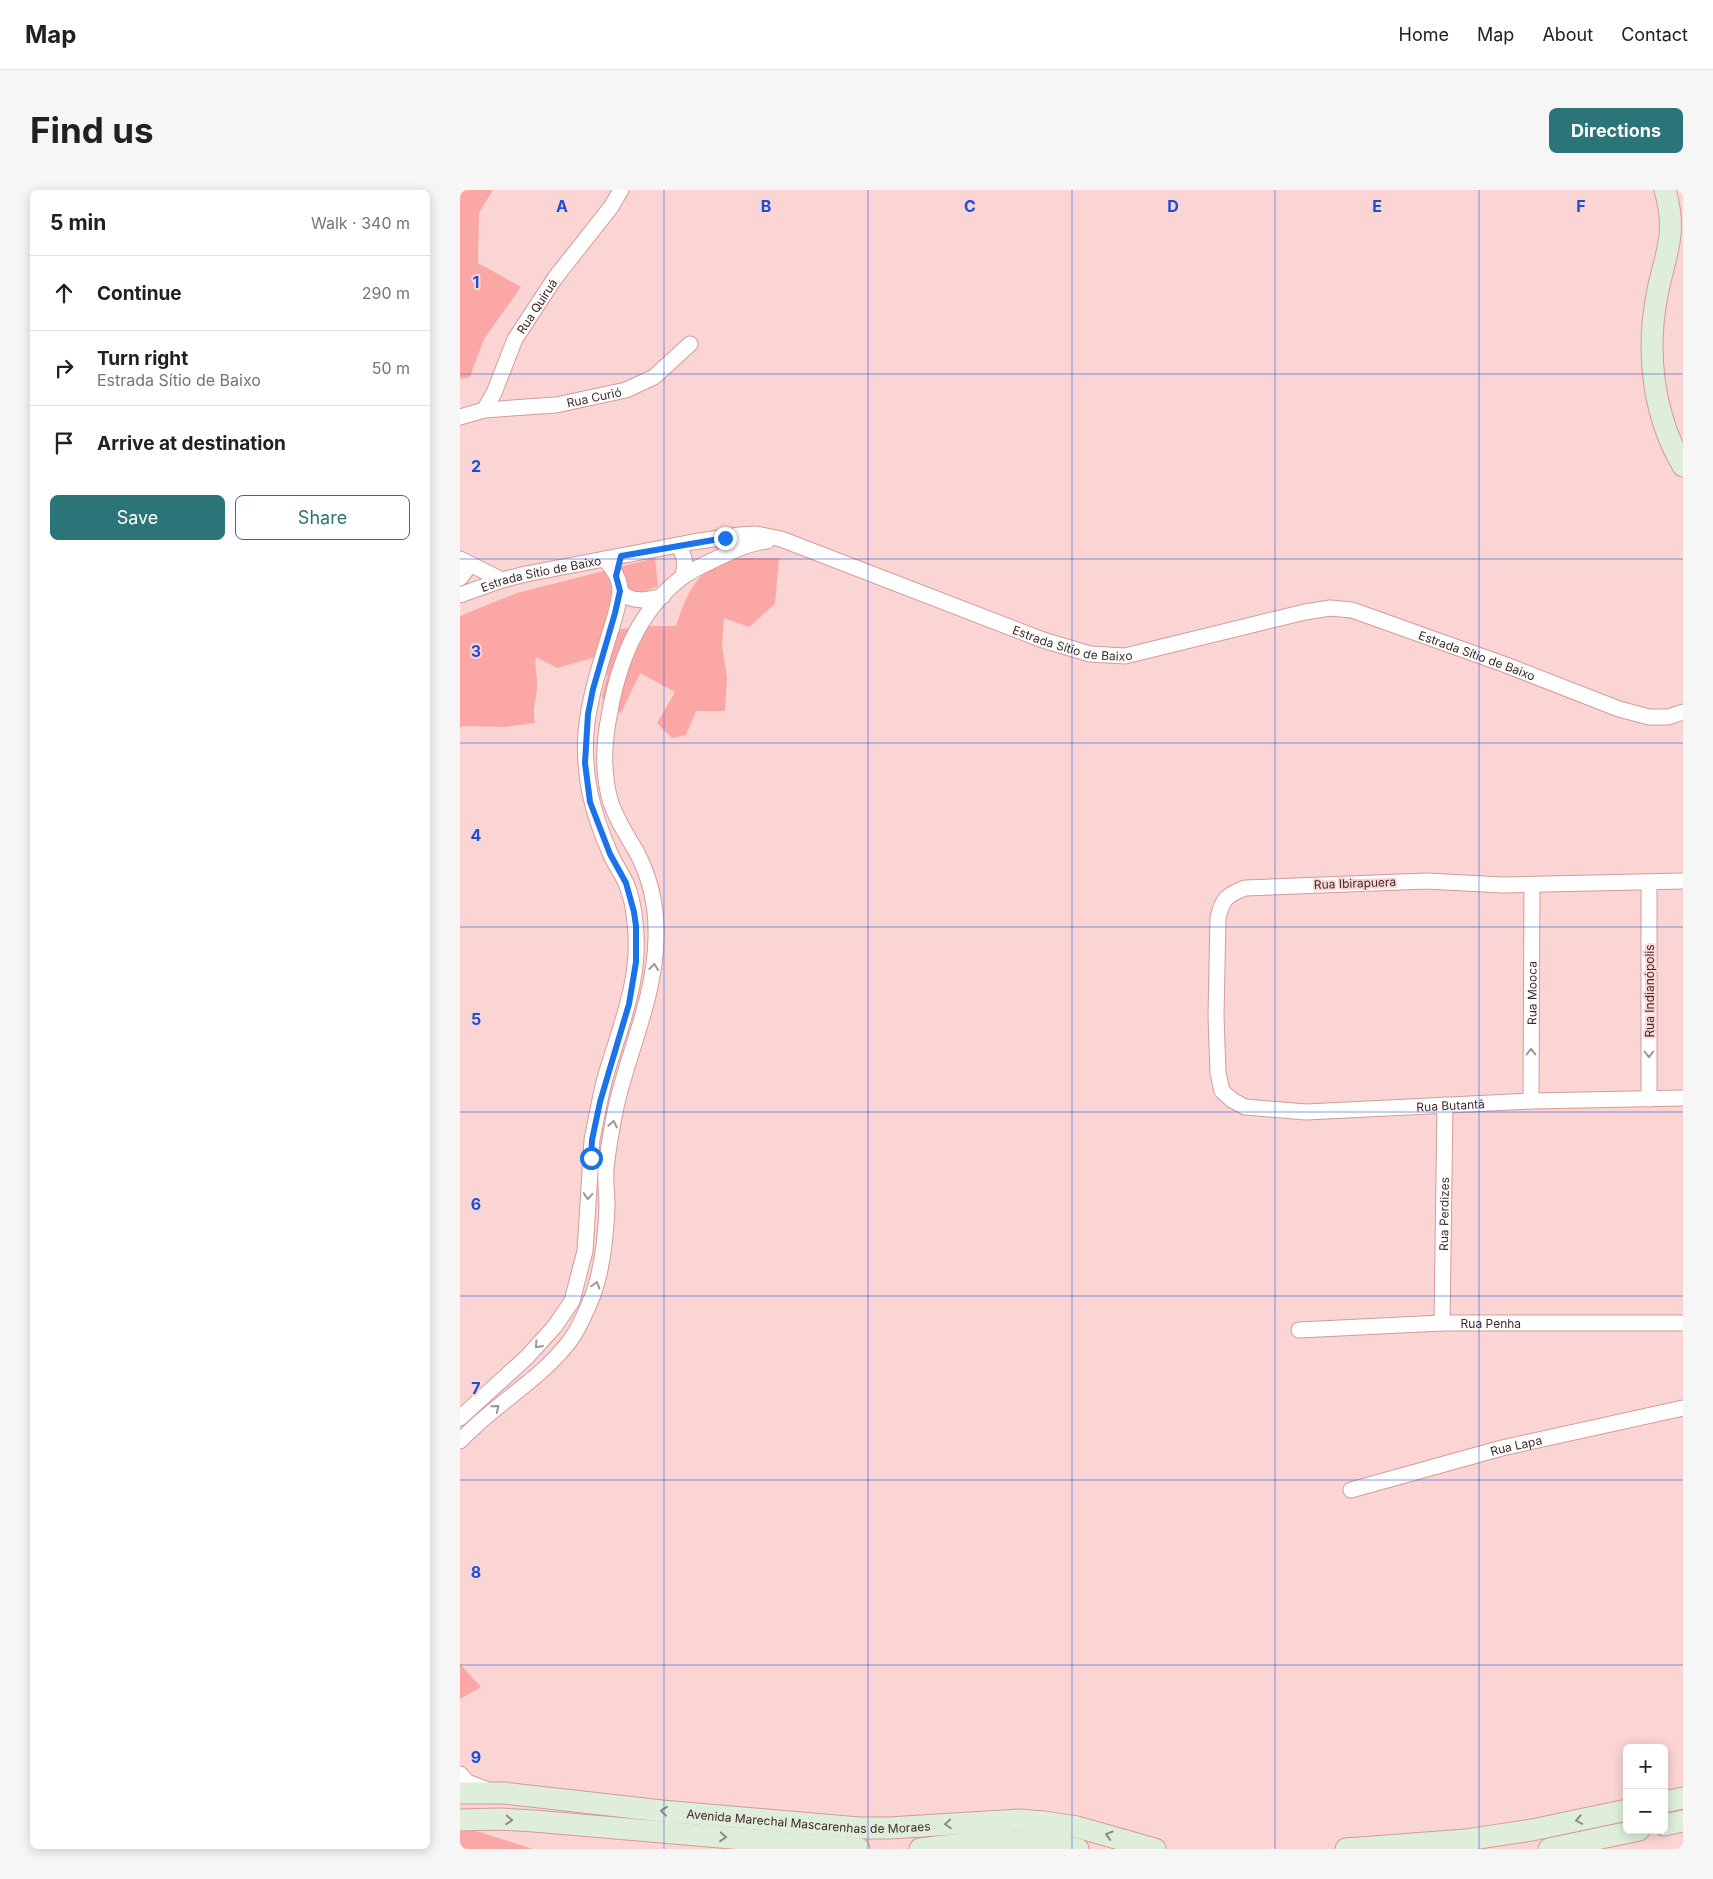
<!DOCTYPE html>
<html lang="en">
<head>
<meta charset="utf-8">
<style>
  body { margin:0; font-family:Inter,sans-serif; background:#f6f6f6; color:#202124 }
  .controls { position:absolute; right:15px; bottom:15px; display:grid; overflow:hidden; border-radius:8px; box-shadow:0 2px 12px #0003 }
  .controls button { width:45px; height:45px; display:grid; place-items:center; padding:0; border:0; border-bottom:1px solid #e0e0e0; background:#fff; color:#202124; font:25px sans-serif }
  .stop { position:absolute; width:15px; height:15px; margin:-11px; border:4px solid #1a73e8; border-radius:50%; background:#fff }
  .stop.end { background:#1a73e8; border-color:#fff; box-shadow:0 1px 5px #0008 }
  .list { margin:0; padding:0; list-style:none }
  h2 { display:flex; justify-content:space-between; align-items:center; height:65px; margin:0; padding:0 20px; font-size:21px }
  h2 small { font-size:16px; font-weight:400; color:#757577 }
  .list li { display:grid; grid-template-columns:32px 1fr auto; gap:15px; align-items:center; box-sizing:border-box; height:75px; padding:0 20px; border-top:1px solid #e0e0e0 }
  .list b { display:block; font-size:19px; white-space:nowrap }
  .list p { margin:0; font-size:16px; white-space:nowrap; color:#757577 }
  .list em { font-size:16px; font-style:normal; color:#757577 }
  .actions { display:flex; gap:10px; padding:15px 20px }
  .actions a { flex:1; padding:11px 0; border:1px solid #2b7579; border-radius:8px; text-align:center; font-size:18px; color:#2b7579 }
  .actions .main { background:#2b7579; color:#fff }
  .icon { flex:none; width:28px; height:28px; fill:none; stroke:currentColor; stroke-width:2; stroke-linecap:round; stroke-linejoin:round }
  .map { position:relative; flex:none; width:1223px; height:1659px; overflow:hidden; border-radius:8px }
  header { display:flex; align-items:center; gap:30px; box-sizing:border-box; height:70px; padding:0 25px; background:#fff; border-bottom:1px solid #e0e0e0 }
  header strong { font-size:24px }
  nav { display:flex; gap:28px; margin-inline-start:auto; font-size:18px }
  .intro { display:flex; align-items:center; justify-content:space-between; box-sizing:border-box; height:120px; padding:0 30px }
  h1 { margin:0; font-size:35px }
  .button { padding:12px 22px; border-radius:8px; background:#2b7579; color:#fff; font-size:18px; font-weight:700 }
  main { display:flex; gap:30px; padding:0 30px }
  aside { flex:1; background:#fff; border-radius:8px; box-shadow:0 2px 12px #0003 }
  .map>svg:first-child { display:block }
  .green { fill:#fba7a6 }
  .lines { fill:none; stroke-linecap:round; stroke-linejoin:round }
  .street-casing { stroke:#d49b99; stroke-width:17 }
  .secondary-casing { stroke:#d49b99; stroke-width:23 }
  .street { stroke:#fff; stroke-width:15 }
  .secondary { stroke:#deeeda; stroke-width:21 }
  .oneway { stroke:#a09494 }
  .oneway2 { stroke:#8f8c82 }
  .route { stroke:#1a73e8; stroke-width:6 }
  .grid { fill:none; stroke:#1d4ed8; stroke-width:1; stroke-opacity:0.55 }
  .labels { text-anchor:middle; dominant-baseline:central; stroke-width:4; stroke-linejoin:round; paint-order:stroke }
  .street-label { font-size:12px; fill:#402929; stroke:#fad5d4 }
  .grid-label { font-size:16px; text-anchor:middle; font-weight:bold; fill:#1d4ed8; stroke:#fad5d4; stroke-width:4; stroke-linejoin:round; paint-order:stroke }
</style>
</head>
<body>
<header>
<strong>Map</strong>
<nav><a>Home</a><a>Map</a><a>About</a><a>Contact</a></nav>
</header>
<div class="intro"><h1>Find us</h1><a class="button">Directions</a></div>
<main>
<aside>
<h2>5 min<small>Walk · 340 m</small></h2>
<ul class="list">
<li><svg class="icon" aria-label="ahead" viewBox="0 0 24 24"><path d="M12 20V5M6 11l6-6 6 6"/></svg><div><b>Continue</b></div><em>290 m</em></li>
<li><svg class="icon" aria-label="right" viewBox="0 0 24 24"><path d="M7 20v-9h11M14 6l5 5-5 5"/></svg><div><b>Turn right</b><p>Estrada Sítio de Baixo</p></div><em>50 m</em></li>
<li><svg class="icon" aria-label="arrive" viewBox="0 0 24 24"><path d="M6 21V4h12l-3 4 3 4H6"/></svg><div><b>Arrive at destination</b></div></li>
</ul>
<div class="actions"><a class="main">Save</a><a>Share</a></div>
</aside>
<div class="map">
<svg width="1223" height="1659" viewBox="0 0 1223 1659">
  <rect width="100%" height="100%" fill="#fad5d4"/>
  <path class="green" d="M0 0H33L19 23 18 73 61 97 24 149 10 187 0 189Z
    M195 368 198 396 148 416 152 440 190 436H216C225 409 235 381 265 371 279 366 304 369 319 368L315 414 289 437 264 428 262 456 267 487 265 521H236L226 545 212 548 197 533 215 502 180 483 161 523 146 517 142 506 147 486 143 465 97 478 76 467C74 477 78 487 77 498 76 513 72 517 75 533L44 537 2 536 0 538V426L57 403Z
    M0 1474 21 1497 0 1509Z
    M0 1636 73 1659H0Z"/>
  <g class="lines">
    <defs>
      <g id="street">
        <path id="s1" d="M24 220 96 215 166 200 194 187 230 154"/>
        <path id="s2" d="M0 227 24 220 34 203 55 149 95 88 151 17 161 0"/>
        <path d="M218 355C225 367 227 374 222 387"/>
        <path d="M0 369 42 390"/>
        <path d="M0 388 10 375"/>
        <path d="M160 401C172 414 187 410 203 406"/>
        <path id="s3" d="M0 405 42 390 66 384 233 352 280 345 296 344 321 349 583 450 630 464 665 466 845 422 870 418 892 420 1046 475 1159 519 1189 527H1208L1223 522"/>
        <path id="s4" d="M1223 691 1043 695 967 691 785 698C767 705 762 709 758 728L756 826 758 883 762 901 772 910 785 917 846 922 1071 911 1223 908"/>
        <path d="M1189 909V693"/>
        <path id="s5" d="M1071 911 1072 695"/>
        <path id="s6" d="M982 1133 985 915"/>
        <path id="s7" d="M839 1140 982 1133H1223"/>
        <path d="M0 1228 67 1167 95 1136 112 1111 125 1061 132 950C136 929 140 908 145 888 160 837 182 787 175 733 174 720 171 705 166 693 161 682 154 673 150 663 132 622 123 586 126 542 129 509 139 478 149 446 153 432 160 414 160 398 159 387 152 377 144 369"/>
        <path d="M0 1251C33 1215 79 1191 109 1152 120 1138 126 1121 133 1105 143 1077 146 1045 147 1016 147 1004 145 992 146 979 148 959 152 937 156 917 169 860 195 807 196 748 197 718 190 687 176 661 166 644 156 629 150 610 142 579 144 551 150 521 159 471 179 421 220 389 232 379 248 373 262 366 277 359 290 353 307 351"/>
        <path id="s8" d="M891 1300 1042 1258 1223 1218"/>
        <path d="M0 1584 7 1592 28 1600"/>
      </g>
      <g id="secondary">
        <path d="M1205 0C1218 45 1205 63 1197 105 1186 163 1193 225 1223 276"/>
        <path id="s9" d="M0 1603H44L202 1621 399 1638H429L559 1630 584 1632 617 1637 695 1659"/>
        <path d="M1204 1612 1223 1608"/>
        <path d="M0 1630 39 1629 74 1631 399 1659"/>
        <path d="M1204 1635 1223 1631"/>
        <path d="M460 1659C512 1653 568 1645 618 1659"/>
        <path d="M886 1659 1006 1650 1072 1640 1167 1620"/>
        <path d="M1089 1659 1179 1640"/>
      </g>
    </defs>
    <use href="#street" class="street-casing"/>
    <use href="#secondary" class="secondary-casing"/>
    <use href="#street" class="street"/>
    <use href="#secondary" class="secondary"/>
  </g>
  <defs><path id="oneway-chevron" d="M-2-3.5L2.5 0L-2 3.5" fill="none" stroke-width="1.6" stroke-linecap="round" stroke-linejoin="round" transform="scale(1.25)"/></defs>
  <g class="oneway">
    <use href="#oneway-chevron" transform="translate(194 777) rotate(-83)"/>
    <use href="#oneway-chevron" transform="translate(1071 862) rotate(-90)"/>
    <use href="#oneway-chevron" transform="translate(1189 864) rotate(90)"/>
    <use href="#oneway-chevron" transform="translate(153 934) rotate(-80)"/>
    <use href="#oneway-chevron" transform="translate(128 1006) rotate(94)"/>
    <use href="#oneway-chevron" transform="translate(136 1095) rotate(-74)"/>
    <use href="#oneway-chevron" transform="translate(78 1155) rotate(132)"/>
    <use href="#oneway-chevron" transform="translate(36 1218) rotate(-39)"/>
  </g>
  <g class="oneway2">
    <use href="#oneway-chevron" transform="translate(204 1621) rotate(-174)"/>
    <use href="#oneway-chevron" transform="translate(49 1630) rotate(4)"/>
    <use href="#oneway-chevron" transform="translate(1119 1630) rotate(169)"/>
    <use href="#oneway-chevron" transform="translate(488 1634) rotate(176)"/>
    <use href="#oneway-chevron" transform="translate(649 1645) rotate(-164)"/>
    <use href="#oneway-chevron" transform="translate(263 1647) rotate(5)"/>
  </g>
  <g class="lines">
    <path class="route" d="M131 968 132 950 140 912 169 814 176 772V736L174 722 166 693 150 664 130 612 125 573 128 524 133 499 155 423 160 401 156 386 161 366 265 348"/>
  </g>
  <path class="grid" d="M204 0V1659M408 0V1659M612 0V1659M815 0V1659M1019 0V1659M0 184H1223M0 369H1223M0 553H1223M0 737H1223M0 922H1223M0 1106H1223M0 1290H1223M0 1475H1223"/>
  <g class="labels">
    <g class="street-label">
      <text stroke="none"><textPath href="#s2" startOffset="142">Rua Quiruá</textPath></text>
      <text stroke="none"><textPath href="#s1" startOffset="111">Rua Curió</textPath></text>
      <text stroke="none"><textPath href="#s3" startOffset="84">Estrada Sítio de Baixo</textPath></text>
      <text stroke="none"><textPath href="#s3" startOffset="639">Estrada Sítio de Baixo</textPath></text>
      <text stroke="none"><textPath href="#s3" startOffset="1059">Estrada Sítio de Baixo</textPath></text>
      <text transform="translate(895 693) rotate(-2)">Rua Ibirapuera</text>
      <text transform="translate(1189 801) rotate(-90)">Rua Indianópolis</text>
      <text stroke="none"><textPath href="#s5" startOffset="108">Rua Mooca</textPath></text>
      <text stroke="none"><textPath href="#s4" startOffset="889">Rua Butantã</textPath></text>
      <text stroke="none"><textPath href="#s6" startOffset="109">Rua Perdizes</textPath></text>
      <text stroke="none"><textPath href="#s7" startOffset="192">Rua Penha</textPath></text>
      <text stroke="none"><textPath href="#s8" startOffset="171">Rua Lapa</textPath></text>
      <text stroke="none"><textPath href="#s9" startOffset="350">Avenida Marechal Mascarenhas de Moraes</textPath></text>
    </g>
  </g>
  <g class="grid-label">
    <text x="102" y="22">A</text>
    <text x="306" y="22">B</text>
    <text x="510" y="22">C</text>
    <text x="713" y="22">D</text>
    <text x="917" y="22">E</text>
    <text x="1121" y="22">F</text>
    <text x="16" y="98">1</text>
    <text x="16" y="282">2</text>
    <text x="16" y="467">3</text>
    <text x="16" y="651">4</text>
    <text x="16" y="835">5</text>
    <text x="16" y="1020">6</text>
    <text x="16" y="1204">7</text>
    <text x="16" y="1388">8</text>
    <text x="16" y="1573">9</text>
  </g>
</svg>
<div class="controls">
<button>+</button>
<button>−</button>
</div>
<div class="stop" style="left:131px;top:968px"></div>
<div class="stop end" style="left:265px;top:348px"></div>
</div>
</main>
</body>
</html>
